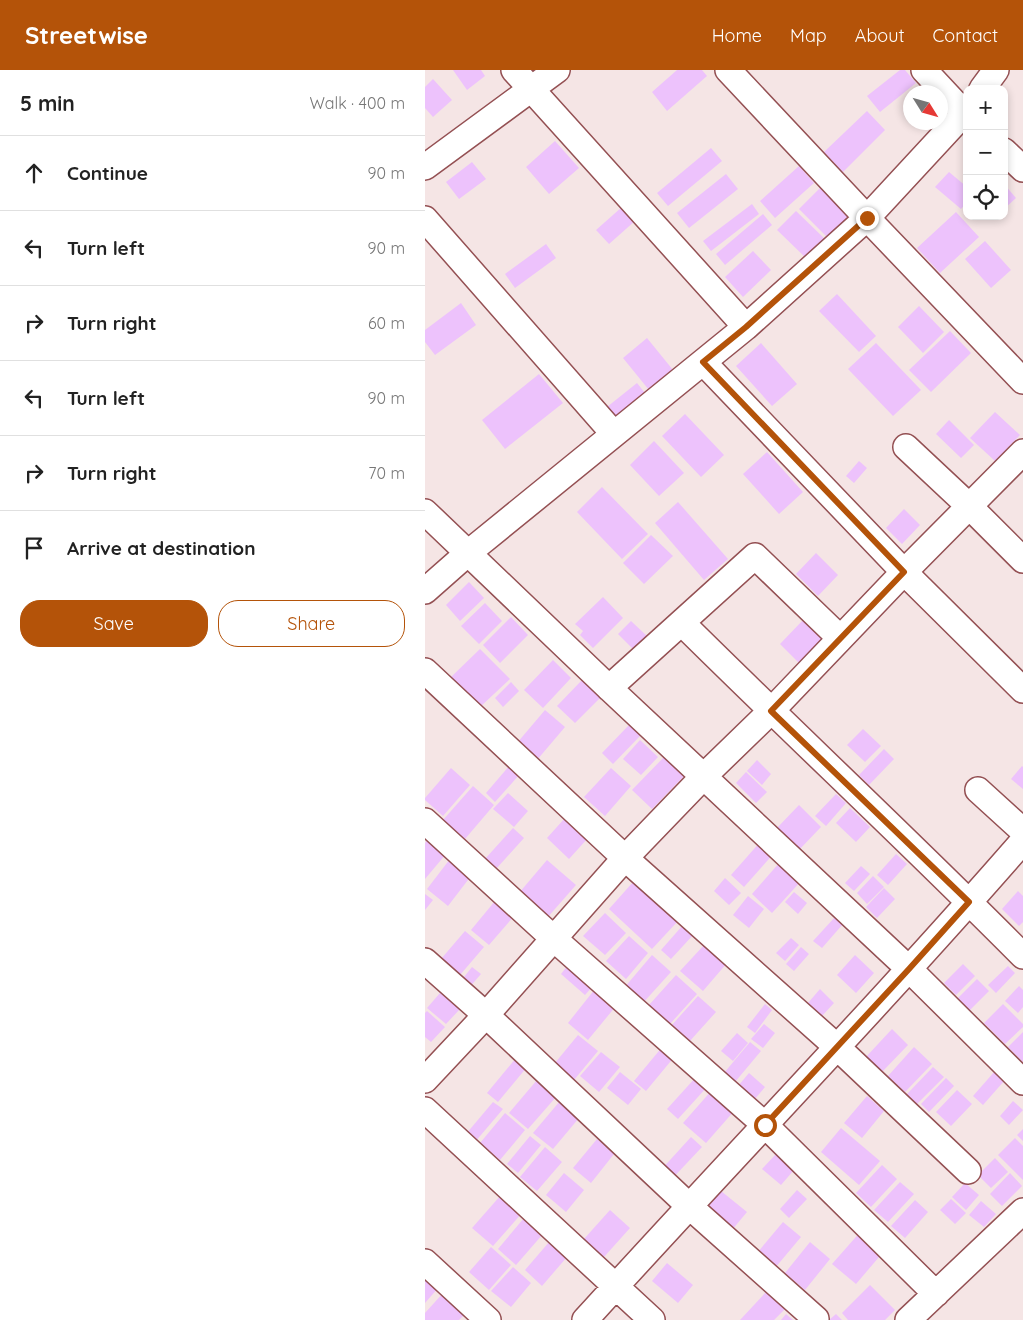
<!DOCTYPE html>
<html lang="en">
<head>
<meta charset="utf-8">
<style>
  body { margin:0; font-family:Quicksand,sans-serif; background:#f2f2f2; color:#222 }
  .controls { position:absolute; right:15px; top:15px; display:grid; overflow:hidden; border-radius:10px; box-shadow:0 2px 8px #0003 }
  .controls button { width:45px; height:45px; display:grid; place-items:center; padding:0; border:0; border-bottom:1px solid #e0e0e0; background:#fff; color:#222; font:25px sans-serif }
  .compass { position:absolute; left:478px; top:15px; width:45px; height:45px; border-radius:50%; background:#fff; box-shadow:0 2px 8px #0003; rotate:127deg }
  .stop { position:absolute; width:15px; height:15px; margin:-11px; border:4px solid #b45309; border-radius:50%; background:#fff }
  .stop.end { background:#b45309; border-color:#fff; box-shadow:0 1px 5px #0008 }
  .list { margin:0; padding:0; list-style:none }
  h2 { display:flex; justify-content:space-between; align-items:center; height:65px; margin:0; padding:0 20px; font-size:21px }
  h2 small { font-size:16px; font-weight:400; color:#767676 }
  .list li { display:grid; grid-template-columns:32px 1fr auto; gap:15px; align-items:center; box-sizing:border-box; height:75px; padding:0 20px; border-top:1px solid #e0e0e0 }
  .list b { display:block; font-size:19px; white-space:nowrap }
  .list em { font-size:16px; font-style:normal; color:#767676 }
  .actions { display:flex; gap:10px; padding:15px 20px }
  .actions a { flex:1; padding:11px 0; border:1px solid #b45309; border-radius:20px; text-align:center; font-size:18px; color:#b45309 }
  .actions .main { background:#b45309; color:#fff }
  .icon { flex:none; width:28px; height:28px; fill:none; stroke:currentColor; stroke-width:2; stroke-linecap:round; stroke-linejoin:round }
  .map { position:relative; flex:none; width:598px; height:1250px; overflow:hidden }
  header { display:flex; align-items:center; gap:30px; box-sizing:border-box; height:70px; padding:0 25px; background:#b45309; color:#fff }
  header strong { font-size:24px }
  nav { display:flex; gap:28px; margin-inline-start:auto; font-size:18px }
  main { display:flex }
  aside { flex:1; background:#fff }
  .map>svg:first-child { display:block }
  .building { fill:#edc2fc }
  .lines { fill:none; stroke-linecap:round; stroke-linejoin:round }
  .street-casing { stroke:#945053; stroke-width:28 }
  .street { stroke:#fff; stroke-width:25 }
  .route { stroke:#b45309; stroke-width:6 }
</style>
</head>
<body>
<header>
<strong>Streetwise</strong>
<nav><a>Home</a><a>Map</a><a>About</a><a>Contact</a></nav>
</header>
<main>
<aside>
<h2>5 min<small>Walk · 400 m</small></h2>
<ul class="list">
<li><svg class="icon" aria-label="ahead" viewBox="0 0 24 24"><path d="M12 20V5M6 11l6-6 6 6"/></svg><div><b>Continue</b></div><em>90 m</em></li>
<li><svg class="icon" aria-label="left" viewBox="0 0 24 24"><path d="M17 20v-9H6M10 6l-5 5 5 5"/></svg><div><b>Turn left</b></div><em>90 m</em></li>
<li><svg class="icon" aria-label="right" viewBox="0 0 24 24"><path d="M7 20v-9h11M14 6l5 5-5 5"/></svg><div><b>Turn right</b></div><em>60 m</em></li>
<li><svg class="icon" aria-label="left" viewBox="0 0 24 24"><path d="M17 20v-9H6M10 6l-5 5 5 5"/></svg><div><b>Turn left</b></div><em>90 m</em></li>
<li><svg class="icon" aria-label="right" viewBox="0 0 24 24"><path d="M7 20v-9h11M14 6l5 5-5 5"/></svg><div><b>Turn right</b></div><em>70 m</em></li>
<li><svg class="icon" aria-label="arrive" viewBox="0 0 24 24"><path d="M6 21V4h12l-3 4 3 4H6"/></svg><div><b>Arrive at destination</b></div></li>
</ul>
<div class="actions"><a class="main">Save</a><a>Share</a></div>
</aside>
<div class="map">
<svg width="598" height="1250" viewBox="0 0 598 1250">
  <rect width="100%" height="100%" fill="#f5e5e5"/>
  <path class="building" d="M28 0H56L60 6 42 20Z
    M252 0H277L282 6 242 41 227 22Z
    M475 0H480L491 13 455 42 442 26Z
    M8 9 27 30 8 47 0 38V17Z
    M442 41 460 60 418 102 399 82Z
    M130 71 154 98 124 124 101 97Z
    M286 78 297 91 243 136 232 123Z
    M47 92 61 109 34 129 21 112Z
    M374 96 389 113 350 148 335 131Z
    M524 102 542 117V132L536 139 510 117Z
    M301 104 313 119 264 158 252 143Z
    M579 114 591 128 579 139Z
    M395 118 429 151 408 173 374 139Z
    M327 134 334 144 286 181 278 171Z
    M197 137 210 151 184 174 171 160Z
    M371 141 402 171 383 190 352 160Z
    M531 142 554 167 515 203 492 178Z
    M338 144 347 155 300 195 291 184Z
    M560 171 586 200 566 218 540 189Z
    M121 174 131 188 90 218 80 204Z
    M328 181 346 200 318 227 300 207Z
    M412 224 451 266 434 282 394 241Z
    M36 233 51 255 10 285 0 272V260Z
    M494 236 519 262 498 283 473 257Z
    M525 261 546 283 506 322 484 300Z
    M222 268 248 300 224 320 198 288Z
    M336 273 372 314 347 336 311 296Z
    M451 273 496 320 468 346 423 299Z
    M114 304 138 333 80 379 57 350Z
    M212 313 220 323 190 347 182 337Z
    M570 342 595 365 570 391 545 368Z
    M260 344 299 385 276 407 237 366Z
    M524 350 549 375 536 388 511 364Z
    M229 371 259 403 234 426 205 395Z
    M342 382 378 422 354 444 318 404Z
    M434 391 442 398 429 413 421 406Z
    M177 417 223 464 197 489 152 442Z
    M253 432 303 489 279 510 230 453Z
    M479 439 495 455 477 474 461 458Z
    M226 465 248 486 219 514 198 493Z
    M391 483 413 505 393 526 371 504Z
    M44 512 59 528 35 551 21 535Z
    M178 527 198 548 168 578 155 565 158 561 150 554Z
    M60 533 77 551 54 574 36 556Z
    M86 547 103 565 75 593 58 575Z
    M379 549 399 569 375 594 355 574Z
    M206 551 223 567 209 580 193 564Z
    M55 579 85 609 54 638 25 608Z
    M128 590 146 608 118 638 99 620Z
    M158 609 176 627 150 653 132 636Z
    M86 612 94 621 78 637 70 628Z
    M120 640 140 657 112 690 92 673Z
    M205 654 216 665 188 694 177 683Z
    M438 659 456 676 440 692 422 675Z
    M215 670 233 687 216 705 198 689Z
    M459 679 469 689 444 715 434 705Z
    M240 686 260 705 227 739 207 720Z
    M332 690 346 704 337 715 322 701Z
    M85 695 95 704 70 732 61 723Z
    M597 696 598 697V719L586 709Z
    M26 698 45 715 18 746 0 730V728Z
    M186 698 206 716 180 746 159 727Z
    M321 702 342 722 331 733 311 713Z
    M48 716 69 735 40 769 18 750Z
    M83 723 103 741 89 757 68 739Z
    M411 724 421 733 401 756 390 746Z
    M374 735 396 757 373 781 351 759Z
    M425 738 445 757 431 772 411 753Z
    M140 748 163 768 144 789 122 768Z
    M88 758 99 768 71 799 60 789Z
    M3 769 21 784 0 809V773Z
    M336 771 350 782 319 817 306 805Z
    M471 784 482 794 463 815 452 805Z
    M25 789 46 806 23 836 2 819Z
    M122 790 151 815 122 848 94 823Z
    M355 792 376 811 347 843 327 824Z
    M436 796 445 804 429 821 420 813Z
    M448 806 459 817 442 834 432 823Z
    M300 808 316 823 304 835 289 821Z
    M209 811 253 851 227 879 184 839Z
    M459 818 470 829 452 848 441 837Z
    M593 821 598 826V852L594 856 577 839Z
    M369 822 382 833 373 844 360 832Z
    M0 824 8 830 0 840Z
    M323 826 339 839 324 858 308 845Z
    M70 831 89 846 64 875 46 860Z
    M180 843 201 863 180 885 158 866Z
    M410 847 418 854 397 878 388 871Z
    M258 855 269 864 246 889 236 880Z
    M40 861 59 877 35 905 16 889Z
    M204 866 223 883 201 909 181 891Z
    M366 868 374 875 360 891 351 883Z
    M280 874 302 893 278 921 255 901Z
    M376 877 384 884 369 901 361 894Z
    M227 885 246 902 217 934 199 918Z
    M430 885 449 903 431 923 412 905Z
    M538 894 550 906 531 925 519 913Z
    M143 895 168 916 160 925 136 904Z
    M583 896 590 903 571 923 563 915Z
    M47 897 56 904 43 919 35 912Z
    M251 905 272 924 245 954 224 935Z
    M552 909 564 921 543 942 531 930Z
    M594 916 598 920V937L593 943 580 931Z
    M170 919 191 936 163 970 143 953Z
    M395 919 409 933 397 946 383 933Z
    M15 923 35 939 21 954 2 938Z
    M273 926 291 942 264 972 246 956Z
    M340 934 347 940 330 963 322 957Z
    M578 934 598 954V957L580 974 559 953Z
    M2 941 20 957 6 972 0 967V943Z
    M339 954 350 963 338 978 326 969Z
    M467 959 483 975 456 1003 440 988Z
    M598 962V992L583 977Z
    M312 963 323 973 308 991 296 981Z
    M153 965 173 981 149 1010 130 993Z
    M325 972 336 981 310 1012 299 1003Z
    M238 976 250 986 221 1021 209 1011Z
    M489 977 507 994 480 1022 463 1006Z
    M176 982 195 997 174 1022 155 1006Z
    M91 988 102 997 73 1032 62 1023Z
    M508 997 519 1007 492 1034 482 1024Z
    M570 1001 580 1010 558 1035 548 1026Z
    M195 1002 216 1019 203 1035 182 1018Z
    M324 1003 340 1017 329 1030 313 1016Z
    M271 1007 282 1017 253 1049 242 1039Z
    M521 1008 529 1016 504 1042 496 1034Z
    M112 1010 131 1027 103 1059 84 1043Z
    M287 1020 310 1040 281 1073 258 1053Z
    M532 1020 547 1034 526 1056 511 1042Z
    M442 1026 459 1041 437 1068 419 1053Z
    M135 1031 154 1048 128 1079 108 1063Z
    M588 1031 598 1040 584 1055 575 1046Z
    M68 1032 78 1039 50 1072 41 1064Z
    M80 1043 100 1060 75 1090 55 1073Z
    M416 1058 455 1091 434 1115 396 1082Z
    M598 1059V1071L592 1065Z
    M105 1066 116 1075 93 1103 82 1094Z
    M266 1067 277 1077 245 1111 235 1101Z
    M590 1068 598 1076V1110L573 1085Z
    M172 1069 189 1084 166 1113 148 1098Z
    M120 1077 137 1092 112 1121 95 1107Z
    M351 1084 369 1100 356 1115 337 1099Z
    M570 1088 583 1102 566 1118 553 1105Z
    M457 1095 472 1109 446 1137 431 1123Z
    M139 1103 159 1120 141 1142 121 1125Z
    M585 1103 597 1116 577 1136 565 1124Z
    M475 1112 489 1124 463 1152 449 1140Z
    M540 1113 554 1125 541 1140 527 1127Z
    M372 1120 382 1129 364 1148 355 1139Z
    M296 1121 322 1142 307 1160 281 1139Z
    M76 1125 97 1143 68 1176 47 1158Z
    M526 1129 541 1143 530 1154 515 1140Z
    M490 1130 503 1142 480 1168 466 1156Z
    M556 1131 571 1144 559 1157 544 1145Z
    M185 1140 205 1158 179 1187 159 1169Z
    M99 1148 118 1164 91 1195 73 1179Z
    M358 1152 376 1167 350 1198 332 1183Z
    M437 1160 460 1180 431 1214 407 1194Z
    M125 1171 142 1187 117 1216 100 1200Z
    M385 1172 405 1189 380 1220 360 1203Z
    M66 1177 86 1195 64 1220 44 1202Z
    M242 1193 268 1215 253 1233 227 1211Z
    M88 1197 106 1213 86 1237 66 1221Z
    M0 1207 14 1217 0 1233Z
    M445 1215 470 1240 460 1250H423L417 1243Z
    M19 1222 42 1242 34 1250H0V1243Z
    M341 1222 360 1239 349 1250H315Z
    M361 1244 368 1250H356Z
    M411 1244 417 1250H404Z"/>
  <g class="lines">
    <defs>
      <path id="street" d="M89 0 321 257
        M303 0 442 148 598 311
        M499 0 542 46
        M557 19 571 0
        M579 81 598 99
        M0 97 132 0
        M0 149 189 364
        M278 292 479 502 598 620
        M481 377 544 436 598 490
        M0 442 184 618 484 899 598 1012
        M0 521 43 483 321 257 442 148 542 40
        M257 553C370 665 486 773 598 886
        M0 601 200 788 412 977 543 1101
        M184 618 330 486 415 568
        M553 720 598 761
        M0 751 128 868 340 1055 511 1224
        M0 891 61 945 264 1136 391 1249
        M0 1010 61 945 200 788 279 706 346 641 479 502 598 382
        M0 1040 227 1250
        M0 1192 63 1250
        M160 1250C305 1090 456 934 598 771
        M483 1250 598 1141"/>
    </defs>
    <use href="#street" class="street-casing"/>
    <use href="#street" class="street"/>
  </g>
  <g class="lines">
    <path class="route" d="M340 1055 484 899 544 832 346 641 479 502 278 292 321 257 442 148"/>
  </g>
</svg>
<div class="controls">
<button>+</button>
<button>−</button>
<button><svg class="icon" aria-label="locate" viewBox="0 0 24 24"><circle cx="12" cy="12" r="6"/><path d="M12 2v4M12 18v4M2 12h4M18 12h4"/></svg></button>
</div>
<svg class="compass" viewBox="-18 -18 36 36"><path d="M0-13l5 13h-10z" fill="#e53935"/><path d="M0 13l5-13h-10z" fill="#767676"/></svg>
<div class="stop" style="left:340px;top:1055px"></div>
<div class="stop end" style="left:442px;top:148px"></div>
</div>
</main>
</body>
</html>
